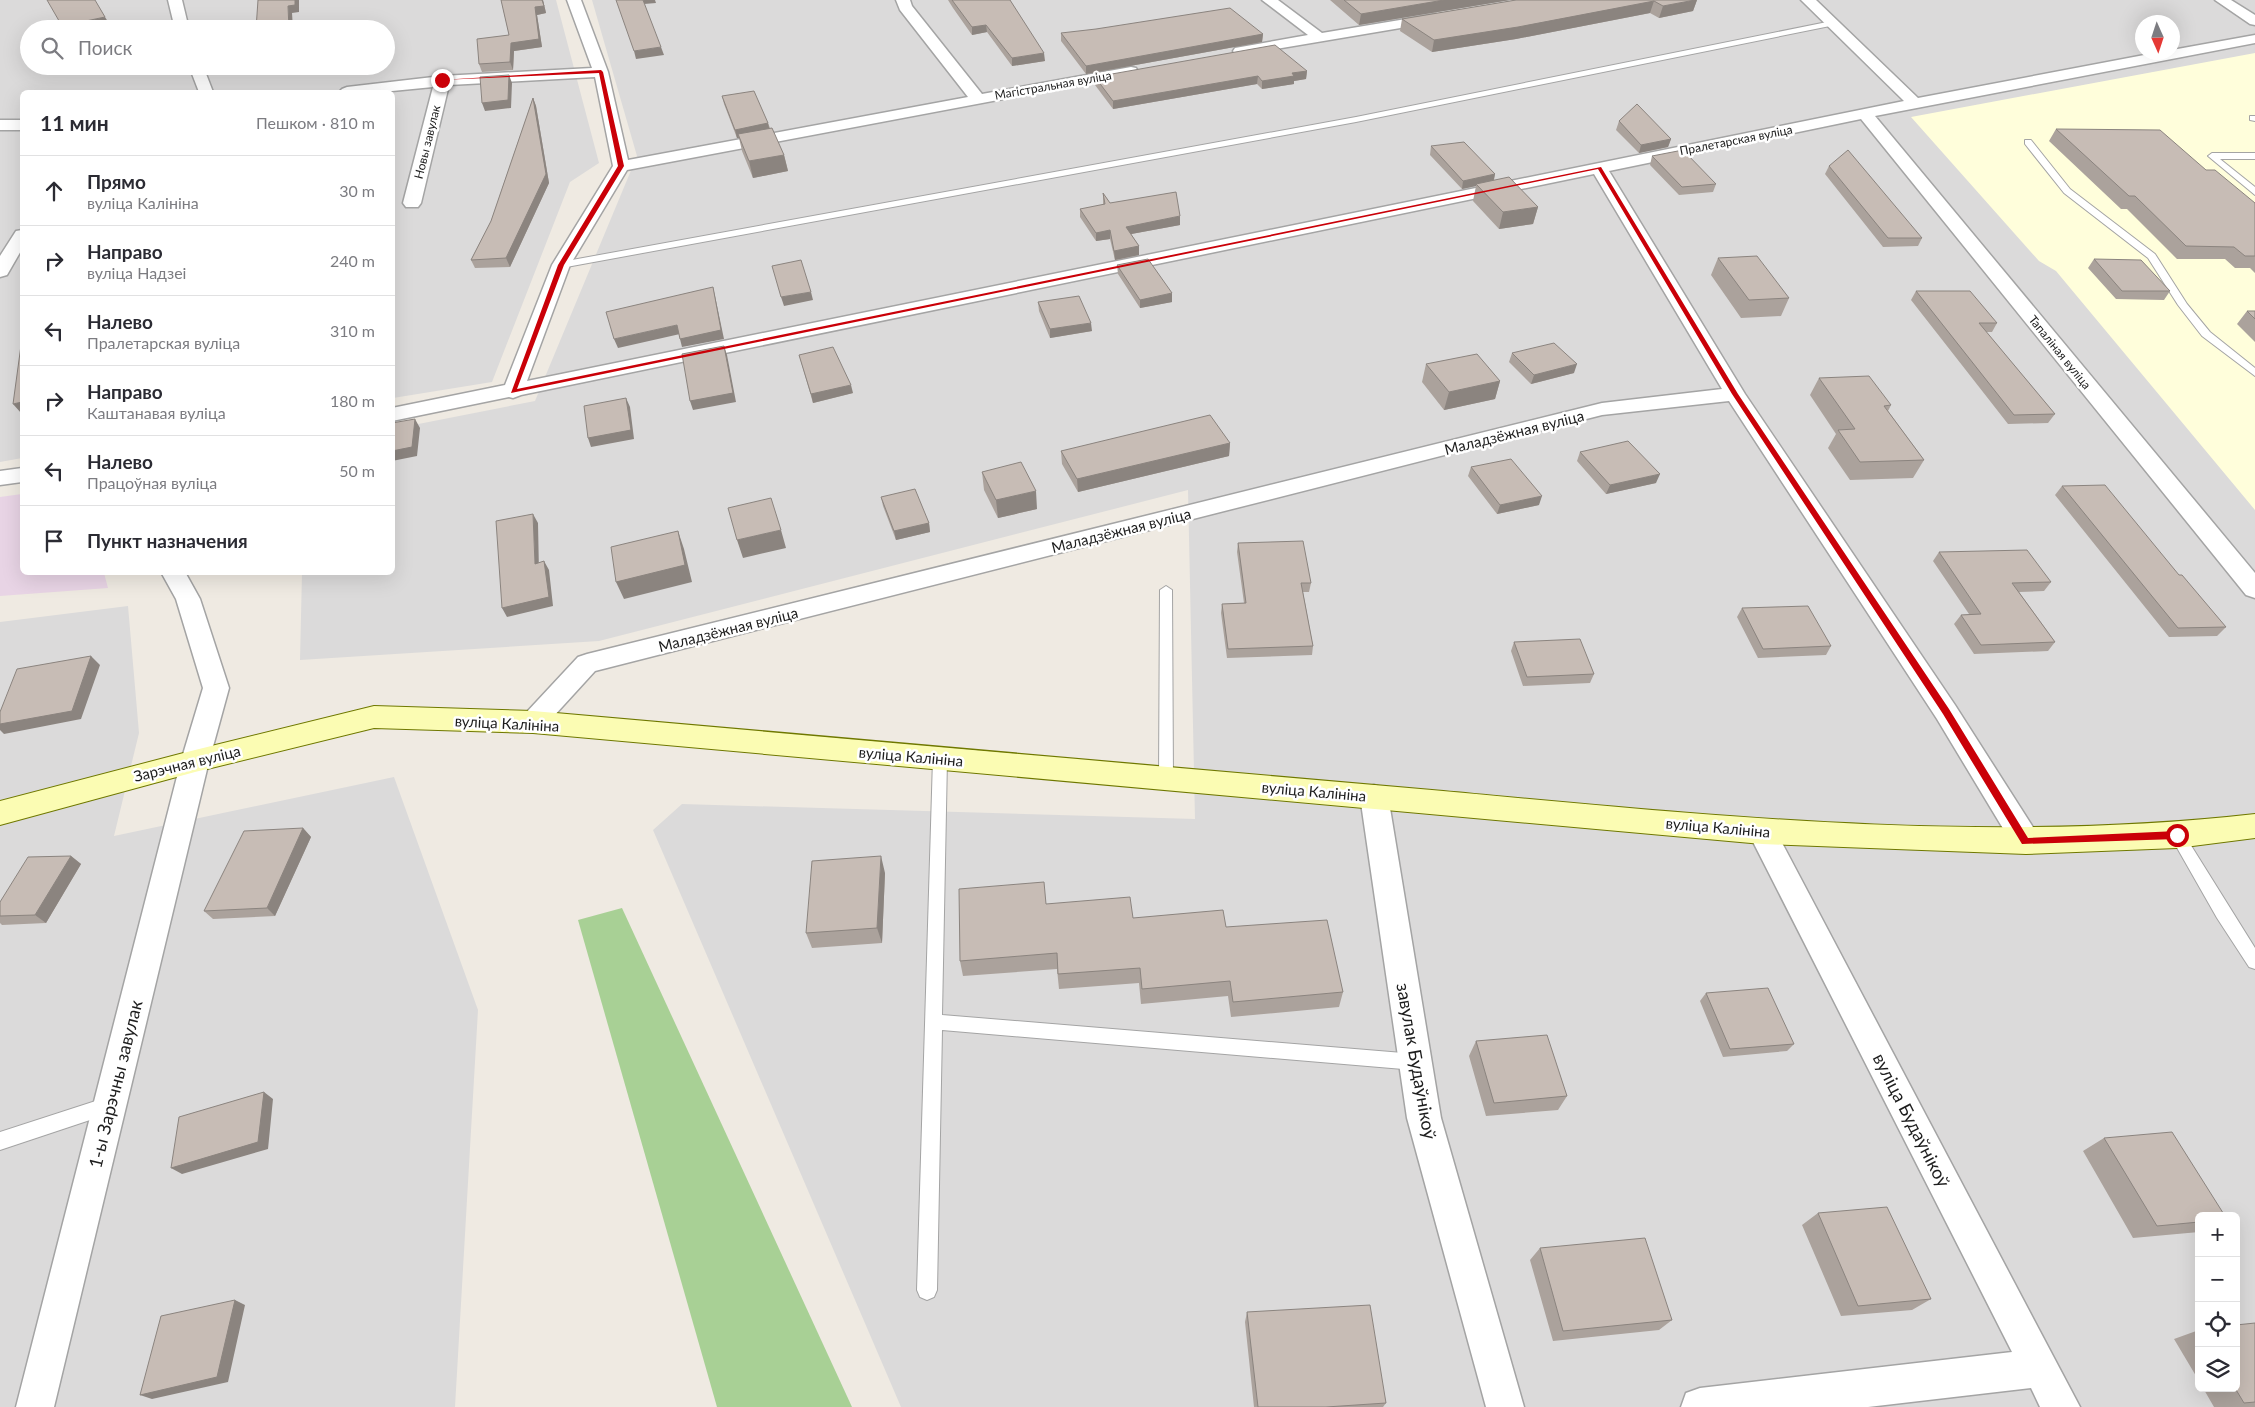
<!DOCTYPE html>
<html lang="ru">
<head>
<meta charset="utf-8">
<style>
  body { margin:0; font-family:Lato,sans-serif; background:#f7f7f7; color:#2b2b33 }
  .controls { position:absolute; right:15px; bottom:15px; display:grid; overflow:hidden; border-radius:8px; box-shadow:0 5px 20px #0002 }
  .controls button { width:45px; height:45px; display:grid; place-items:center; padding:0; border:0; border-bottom:1px solid #e1e1e2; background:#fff; color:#2b2b33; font:25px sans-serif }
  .compass { position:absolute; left:2135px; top:15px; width:45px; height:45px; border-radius:50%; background:#fff; box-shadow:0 5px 20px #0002; rotate:177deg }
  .stop { position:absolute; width:15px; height:15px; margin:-11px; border:4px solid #ca0008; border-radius:50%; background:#fff }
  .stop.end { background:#ca0008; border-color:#fff; box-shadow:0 1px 5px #0008 }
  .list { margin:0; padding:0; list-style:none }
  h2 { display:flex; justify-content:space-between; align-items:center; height:65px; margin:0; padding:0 20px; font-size:21px }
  h2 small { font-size:16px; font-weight:400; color:#7c7c81 }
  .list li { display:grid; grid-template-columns:32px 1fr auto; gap:15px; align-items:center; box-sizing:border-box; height:70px; padding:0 20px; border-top:1px solid #e1e1e2 }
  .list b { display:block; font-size:19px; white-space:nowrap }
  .list p { margin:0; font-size:16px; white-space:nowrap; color:#7c7c81 }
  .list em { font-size:16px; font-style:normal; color:#7c7c81 }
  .icon { flex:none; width:28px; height:28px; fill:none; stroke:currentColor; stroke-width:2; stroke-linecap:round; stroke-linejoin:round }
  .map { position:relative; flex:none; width:2255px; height:1407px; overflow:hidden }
  .search { position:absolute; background:#fff; box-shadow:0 5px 20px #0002; left:20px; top:20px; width:375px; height:55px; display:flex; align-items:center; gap:12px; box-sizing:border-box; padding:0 18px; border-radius:28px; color:#7c7c81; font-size:19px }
  .panel { position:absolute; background:#fff; box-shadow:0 5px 20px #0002; left:20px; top:90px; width:375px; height:485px; border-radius:8px }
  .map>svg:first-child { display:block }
  .residential { fill:#dbdada; fill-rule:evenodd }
  .industrial { fill:#e8d4e5 }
  .education { fill:#fffedb }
  .forest { fill:#a8d095 }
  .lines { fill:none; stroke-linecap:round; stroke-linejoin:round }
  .lane-casing { stroke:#a4a4a4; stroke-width:2 }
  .street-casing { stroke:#a4a4a4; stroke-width:3 }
  .secondary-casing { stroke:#6f7800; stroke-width:2 }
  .lane { fill:#fff; fill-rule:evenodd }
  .street { fill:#fff; fill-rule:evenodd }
  .secondary { fill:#fbfcb3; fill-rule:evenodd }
  .wall { fill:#aba29c }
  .shaded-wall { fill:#8b847f }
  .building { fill:#c7bcb5; stroke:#8b847f }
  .route { fill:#ca0008 }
  .labels { text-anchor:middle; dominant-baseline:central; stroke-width:5; stroke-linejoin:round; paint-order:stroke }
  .far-street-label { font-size:12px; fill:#1d1d1d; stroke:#fff }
  .street-label { font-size:15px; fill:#1d1d1d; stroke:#fff }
  .near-street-label { font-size:18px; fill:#1d1d1d; stroke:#fff }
</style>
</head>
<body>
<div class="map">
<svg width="2255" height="1407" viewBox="0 0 2255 1407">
  <rect width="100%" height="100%" fill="#efeae2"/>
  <path class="residential" d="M0 0H556L599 163 570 182 492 382 393 398 392 92H22V458L0 462ZM29 29H386V66H29Z
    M592 0H2255V1407H901L653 830 682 804 1195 819 1188 490 599 641 300 660 302 573 392 572 393 429 535 401 637 156ZM2142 22H2172V52H2142ZM2199 1216H2236V1388H2199Z
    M128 606 139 733 114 836 394 777 478 1010 455 1407H0V622Z"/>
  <path class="industrial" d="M22 494V572L104 573 108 588 0 596V497Z"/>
  <path class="education" d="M2255 53V510L2056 271 2039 261 1911 117Z"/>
  <path class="forest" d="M622 908 852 1407H717L578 920Z"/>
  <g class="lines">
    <defs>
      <path id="lane" d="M1832 21H1835V25L1356 122 561 268 556 265 561 262 1356 117Z
        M2250 116H2255V121L2250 120Z
        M2025 140H2031L2070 189 2155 254 2187 304 2210 332 2255 368V376L2202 336 2178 305 2148 258 2064 193 2025 144Z
        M2255 153V159H2220L2255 187V195L2208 156 2212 153Z
        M1166 586 1172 590 1173 779 1171 783 1166 785 1161 783 1159 779 1160 590Z
        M940 753 945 755 947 759 942 1015 1415 1054 1421 1056 1424 1062 1421 1068 1415 1070 942 1030 937 1290 934 1297 927 1300 920 1297 917 1290 933 759 935 755Z
        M2177 829 2182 831 2255 948V969L2249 967 2217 918 2172 839 2170 835 2172 831Z
        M108 1097 114 1100 117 1106 114 1112 0 1150V1132Z"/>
      <path id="street" d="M168 0H182L189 29H175Z
        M567 0H581L608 72 628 160 968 97 900 10 896 0H910L912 6 982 94 1131 67 1136 68 1138 71 1136 74 1131 75 627 170 570 265 527 381 1904 101 1801 0H1816L1918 98 2160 52H2172V50L2255 35V43L1875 116 2255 573V598L2246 595 1861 119 1609 171 1745 394 1955 705 2036 832 2040 841 2036 850 2026 853 2016 850 1937 719 1729 401 1602 415 595 671 542 729 533 732 524 729 520 722 524 715 578 657 587 654 1602 403 1722 389 1594 174 521 395 513 398 509 397 392 421V408L505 385 552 265 613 166 595 77 449 85 421 203 418 207H406L403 203 433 87 382 92H339L342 89 347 87 442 76 592 68Z
        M1262 0H1278L1322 33 1436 14 1443 18 1436 22 1240 55 1235 54 1233 51 1235 48 1308 35Z
        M2215 0H2231L2255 15V25L2250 24Z
        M189 66H203L213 92H199Z
        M0 120H22V130H0Z
        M22 230V249L7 275 0 277V256L16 231Z
        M22 468V482L0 485V471Z
        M161 572H185L200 599 229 688 209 761 54 1407H16L181 761 203 688 176 599Z
        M1374 785 1384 788 1388 796 1441 1118 1524 1407H1486L1407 1118 1360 796 1364 788Z
        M1762 820 1772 824 2080 1407H2040L2031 1388 1868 1407H1681L1686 1393 1700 1388 2012 1352 1748 832 1752 824Z"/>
      <path id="secondary" d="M374 706 533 711C833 738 1133 764 1432 790 1706 815 1981 845 2255 814V838L2177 848 2026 854 1762 844 533 733 374 728 195 772 0 825V801L195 750Z"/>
    </defs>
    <use href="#lane" class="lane-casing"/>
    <use href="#street" class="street-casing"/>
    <use href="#secondary" class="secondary-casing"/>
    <use href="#lane" class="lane"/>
    <use href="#street" class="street"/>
    <use href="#secondary" class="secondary"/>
  </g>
  <path class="wall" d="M501 0H543L546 13 537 15 542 47 514 51 513 70 482 72 479 64 509 35Z
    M948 0H1010L1045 61 1012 66 987 32 972 35 953 8Z
    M1330 0H1510L1359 25Z
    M1516 0H1697L1693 11 1659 18 1650 13 1516 39 1432 52 1400 31 1402 19Z
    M1061 33 1263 34 1262 42 1086 74 1061 41Z
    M1307 71 1306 79 1294 81V84L1262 89 1257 84 1113 109 1095 85V77Z
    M722 96 768 123 770 128 784 155 788 171 753 178 742 151 739 138H737L724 104Z
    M533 98 536 106 549 183 510 267 475 268 471 260 491 221Z
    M1619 121 1671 139 1668 147 1639 153 1616 130Z
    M2056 129 2206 170 2255 203V273L2250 268H2235L2225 259H2177L2127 209H2121L2049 141Z
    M1431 146 1495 174 1494 180 1538 207 1533 224 1499 229 1473 201 1476 186 1462 189 1430 155Z
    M1652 156 1716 184 1713 192 1679 195 1650 165Z
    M1829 166 1922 238 1918 246 1883 247 1825 174Z
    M1103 193 1110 203 1180 225 1131 234 1139 246V255L1115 260 1110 239 1096 241 1080 217V209L1103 205Z
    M1718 258 1789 298 1781 316 1741 318 1711 275Z
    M2094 259 2170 291 2164 300 2116 299 2088 268Z
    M1117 265 1172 302 1140 308 1118 274Z
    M1916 291 1997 323 1992 332H1986L2055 414 2048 423 2008 424 1911 300Z
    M1038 302 1092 331 1050 338 1039 311Z
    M2247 311H2255V342L2237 324Z
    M1512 353 1574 373 1531 384 1509 362Z
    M799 355 853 393 813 403Z
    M1426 364 1500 381 1495 399 1444 410 1422 382Z
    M1819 378 1891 405 1888 411 1924 460 1913 478 1850 480 1828 448 1836 434 1810 395Z
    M1230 443 1229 456 1078 492 1062 464 1061 451Z
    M1580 452 1656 483 1606 494 1577 461Z
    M1471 467 1539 505 1497 514 1468 476Z
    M982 472 1037 509 998 518 984 490Z
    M2062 486 2179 575 2226 627 2217 636 2169 637 2055 495Z
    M881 497 929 523 930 532 896 540 883 506Z
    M1238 543 1311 583 1309 592H1303L1313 646 1312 655 1227 658 1221 613 1222 604 1244 603 1237 552Z
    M1939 552 2051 582 2044 591 2019 592 2055 642 2048 651 1974 654 1954 624 1961 615 1969 614 1933 561Z
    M1742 608 1831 646 1826 655 1758 658 1737 617Z
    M1514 642 1594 674 1590 683 1523 686 1511 651Z
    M303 828 311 837 275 916 213 919 204 911Z
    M71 856 81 864 46 923 2 925 0 923V902Z
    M885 873 882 943 812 948 806 933Z
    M1046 904 1133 918 1226 927 1343 992 1339 1007 1231 1017 1228 996 1141 1004 1139 983 1059 989 1057 969 963 976 960 961Z
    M1706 993 1794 1044 1787 1051 1723 1057 1700 1001Z
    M1476 1041 1567 1096 1558 1110 1486 1116 1469 1056Z
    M2104 1138 2199 1216V1232L2133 1238 2083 1151Z
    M1818 1213 1931 1299 1912 1310 1841 1316 1802 1225Z
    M1540 1248 1672 1320 1659 1330 1553 1341 1530 1260Z
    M1247 1312 1386 1403 1383 1407H1254L1245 1322Z
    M2255 1323V1407H2214L2203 1388H2236Z
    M2199 1330V1381L2174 1339Z"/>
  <path class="shaded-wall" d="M295 0H299V12L292 13 293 29H289L288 6Z
    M542 0H543L546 13 537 15 542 47 514 51 513 70 510 62 511 43 535 7Z
    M643 0H655L656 3 644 4Z
    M1444 0H1510L1359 25 1361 14Z
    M1695 0H1697L1693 11 1659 18 1663 6Z
    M1654 1 1650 13 1516 39 1432 52 1434 40Z
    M105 17 110 25 92 29H64L62 26Z
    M986 25 987 32 972 35V27Z
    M1263 34 1262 42 1086 74V66Z
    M661 47 664 55 636 59 634 51Z
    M1044 53 1045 61 1012 66V58Z
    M1307 71 1306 79 1294 81V84L1262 89V81L1292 73Z
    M509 75 512 83 511 108 485 111 482 103Z
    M1258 76 1257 84 1113 109V101Z
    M533 98 536 106 549 183 510 267 506 258Z
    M768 123 770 132 738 134 739 138H737L735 130Z
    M1671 139 1668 147 1639 153 1641 145Z
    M784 155 788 171 753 178 749 161Z
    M1495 174 1493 183 1476 184V186L1462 189 1463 181Z
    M1538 207 1533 224 1499 229 1503 212Z
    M1180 216V225L1126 235V227Z
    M1110 230V239L1096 241V233Z
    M1139 246V255L1115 260 1114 251Z
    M713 287 715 296 724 339 682 347 680 339Z
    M811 292 813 300 784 306 781 297Z
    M1172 293V302L1140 308V300Z
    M1091 323 1092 331 1050 338V329Z
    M677 325 680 334 618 348 614 339Z
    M724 346 727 355 736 402 693 410 690 401Z
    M1577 364 1574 373 1531 384 1534 375Z
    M1500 381 1495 399 1444 410 1449 392Z
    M851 385 853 393 813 403 811 394Z
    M626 398 630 407 634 439 591 447 588 438Z
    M22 402V412L21 413 13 404Z
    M415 419 420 428 417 456 392 461V451Z
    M1230 443 1229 456 1078 492 1077 479Z
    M1660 474 1656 483 1606 494 1610 485Z
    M1036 491 1037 509 998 518 996 500Z
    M1542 496 1539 505 1497 514 1500 505Z
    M533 514 538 523 539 573 535 564Z
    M929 523 930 532 896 540 894 531Z
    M781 530 786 548 743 558 737 540Z
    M678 531 684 549 692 582 624 599 616 582Z
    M544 561 549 570 553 606 507 617 502 608Z
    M91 656 100 665 81 719 4 734 0 730V724Z
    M303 828 311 837 275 916 267 908Z
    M71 856 81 864 46 923 35 915Z
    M881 856 885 873 882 943 877 928Z
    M264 1092 273 1099 268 1149 182 1174 171 1168Z
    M235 1300 245 1305 228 1382 152 1399 140 1395Z"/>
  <path class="building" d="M47 0H95L105 17 62 26Z
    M258 0H295V5L288 6 289 29H256Z
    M501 0H542L544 6 535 7 539 39 511 43 510 62 479 64 477 39 509 35Z
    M616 0H643L661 47 634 51Z
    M952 0H1010L1044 53 1012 58 986 25 972 27Z
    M1344 0H1444L1361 14Z
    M1516 0H1695L1663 6 1654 1 1518 27 1434 40 1402 19Z
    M1230 8 1263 34 1086 66 1061 33 1096 29Z
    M1275 45 1307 71 1292 73 1294 76 1262 81 1258 76 1113 101 1095 77Z
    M509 75 508 100 482 103 480 77Z
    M754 91 768 123 735 130 722 96Z
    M533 98 546 174 506 258 471 260 491 221Z
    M1637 104 1671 139 1641 145 1619 121Z
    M772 128 784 155 749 161 738 134Z
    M2056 129 2160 130 2206 170H2215L2255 203V256H2245L2234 247 2186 246 2135 196H2129Z
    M1464 142 1495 174 1463 181 1431 146Z
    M1683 150 1716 184 1682 187 1652 156Z
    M1848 150 1922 238H1888L1829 166Z
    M1509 177 1538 207 1503 212 1476 184Z
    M1176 192 1180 216 1126 227 1139 246 1114 251 1110 230 1096 233 1080 209 1105 204 1103 193 1110 203Z
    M1757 256 1789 298 1749 300 1718 258Z
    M1148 259 1172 293 1140 300 1117 265Z
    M2094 259 2141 260 2170 291H2122Z
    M801 260 811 292 781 297 772 266Z
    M713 287 721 330 680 339 677 325 614 339 606 312Z
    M1916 291H1970L1997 323H1979L2055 414 2014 415Z
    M1079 296 1091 323 1050 329 1038 302Z
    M2247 311H2255V319Z
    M22 336V402L13 404 22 338Z
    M1554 343 1577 364 1534 375 1512 353Z
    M724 346 733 393 690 401 682 354Z
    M833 347 851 385 811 394 799 355Z
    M1477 354 1500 381 1449 392 1426 364Z
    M1869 376 1891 405 1884 406 1924 460 1860 462 1838 430 1855 429 1819 378Z
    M626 398 631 430 588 438 584 406Z
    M1210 415 1230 443 1077 479 1061 451Z
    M415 419 412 447 392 451V423Z
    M1628 441 1660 474 1610 485 1580 452Z
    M1511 459 1542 496 1500 505 1471 467Z
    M1021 462 1036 491 996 500 982 472Z
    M2105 485 2179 575H2182L2226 627 2178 628 2062 486Z
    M915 489 929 523 894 531 881 497Z
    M771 498 781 530 737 540 728 508Z
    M533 514 535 564 544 561 549 597 502 608 496 521Z
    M678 531 685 565 616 582 611 547Z
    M1303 541 1311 583H1301L1313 646 1228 649 1222 604 1246 603 1238 543Z
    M2027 550 2051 582 2012 583 2055 642 1981 645 1961 615 1981 614 1939 552Z
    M1808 606 1831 646 1763 649 1742 608Z
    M1580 639 1594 674 1527 677 1514 642Z
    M91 656 72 711 0 724V712L17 669Z
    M303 828 267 908 204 911 244 831Z
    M71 856 35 915 0 916V902L28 857Z
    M881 856 877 928 806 933 812 861Z
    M1044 882 1046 904 1130 897 1133 918 1223 910 1226 927 1327 920 1343 992 1233 1002 1230 981 1142 989 1140 968 1058 974 1057 953 960 961 959 889Z
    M1768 988 1794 1044 1730 1049 1706 993Z
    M1547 1035 1567 1096 1494 1103 1476 1041Z
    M264 1092 258 1142 171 1168 179 1117Z
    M2172 1132 2225 1216H2199V1222L2157 1226 2104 1138Z
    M1887 1207 1931 1299 1858 1306 1818 1213Z
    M1645 1238 1672 1320 1563 1331 1540 1248Z
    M235 1300 217 1377 140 1395 161 1316Z
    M1370 1305 1386 1403 1326 1407H1258L1247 1312Z
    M2255 1323V1402L2244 1403 2235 1388H2236V1325Z"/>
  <path class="route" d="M601 70 603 72 624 166 564 265 517 389 1601 167 1738 394 1949 709 2028 838 2177 831 2182 835 2177 839 2022 844 1943 714 1732 394 1598 169 511 393 558 265 618 166 599 73 440 80Z"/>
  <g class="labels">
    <g class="far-street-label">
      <text transform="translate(1053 85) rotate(-10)">Магістральная вуліца</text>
      <text transform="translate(1736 140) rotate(-11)">Пралетарская вуліца</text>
      <text transform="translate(427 142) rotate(-76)">Новы завулак</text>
      <text transform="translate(2060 352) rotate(51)">Тапаліная вуліца</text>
    </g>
    <g class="street-label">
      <text transform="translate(1514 432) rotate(-14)">Маладзёжная вуліца</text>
      <text transform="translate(1121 530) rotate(-14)">Маладзёжная вуліца</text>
      <text transform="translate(728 629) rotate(-14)">Маладзёжная вуліца</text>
      <text transform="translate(507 723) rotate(3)">вуліца Калініна</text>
      <text transform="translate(911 756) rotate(5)">вуліца Калініна</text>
      <text transform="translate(187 763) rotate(-14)">Зарэчная вуліца</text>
      <text transform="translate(1314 791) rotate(5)">вуліца Калініна</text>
      <text transform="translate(1718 827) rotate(5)">вуліца Калініна</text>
    </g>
    <g class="near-street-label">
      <text transform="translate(1417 1061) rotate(80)">завулак Будаўнікоў</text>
      <text transform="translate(115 1084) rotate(-76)">1-ы Зарэчны завулак</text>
      <text transform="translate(1912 1120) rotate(63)">вуліца Будаўнікоў</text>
    </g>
  </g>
</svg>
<div class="controls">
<button>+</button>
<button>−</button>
<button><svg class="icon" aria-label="locate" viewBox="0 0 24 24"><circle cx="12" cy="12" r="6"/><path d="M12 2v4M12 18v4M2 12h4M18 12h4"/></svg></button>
<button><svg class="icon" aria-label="layers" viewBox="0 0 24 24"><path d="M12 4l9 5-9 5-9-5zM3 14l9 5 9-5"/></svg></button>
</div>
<svg class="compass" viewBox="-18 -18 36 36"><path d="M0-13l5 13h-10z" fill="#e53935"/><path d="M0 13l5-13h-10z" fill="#7c7c81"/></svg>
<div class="stop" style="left:2177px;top:835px"></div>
<div class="stop end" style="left:442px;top:80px"></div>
<div class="search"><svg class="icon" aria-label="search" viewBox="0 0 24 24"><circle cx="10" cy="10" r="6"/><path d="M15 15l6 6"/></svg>Поиск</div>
<section class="panel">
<h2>11 мин<small>Пешком · 810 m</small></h2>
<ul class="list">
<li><svg class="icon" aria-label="ahead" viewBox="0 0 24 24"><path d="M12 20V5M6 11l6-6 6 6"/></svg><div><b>Прямо</b><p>вуліца Калініна</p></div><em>30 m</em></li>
<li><svg class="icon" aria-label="right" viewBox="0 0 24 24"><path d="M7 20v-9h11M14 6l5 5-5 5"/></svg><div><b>Направо</b><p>вуліца Надзеі</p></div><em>240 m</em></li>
<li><svg class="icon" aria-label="left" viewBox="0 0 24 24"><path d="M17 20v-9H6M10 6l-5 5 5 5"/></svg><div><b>Налево</b><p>Пралетарская вуліца</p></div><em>310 m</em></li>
<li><svg class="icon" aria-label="right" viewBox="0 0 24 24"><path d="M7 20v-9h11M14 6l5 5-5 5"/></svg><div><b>Направо</b><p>Каштанавая вуліца</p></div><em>180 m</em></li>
<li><svg class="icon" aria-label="left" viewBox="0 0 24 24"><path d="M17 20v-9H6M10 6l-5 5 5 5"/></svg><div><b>Налево</b><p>Працоўная вуліца</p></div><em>50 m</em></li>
<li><svg class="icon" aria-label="arrive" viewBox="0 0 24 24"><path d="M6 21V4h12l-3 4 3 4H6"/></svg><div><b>Пункт назначения</b></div></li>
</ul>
</section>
</div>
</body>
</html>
